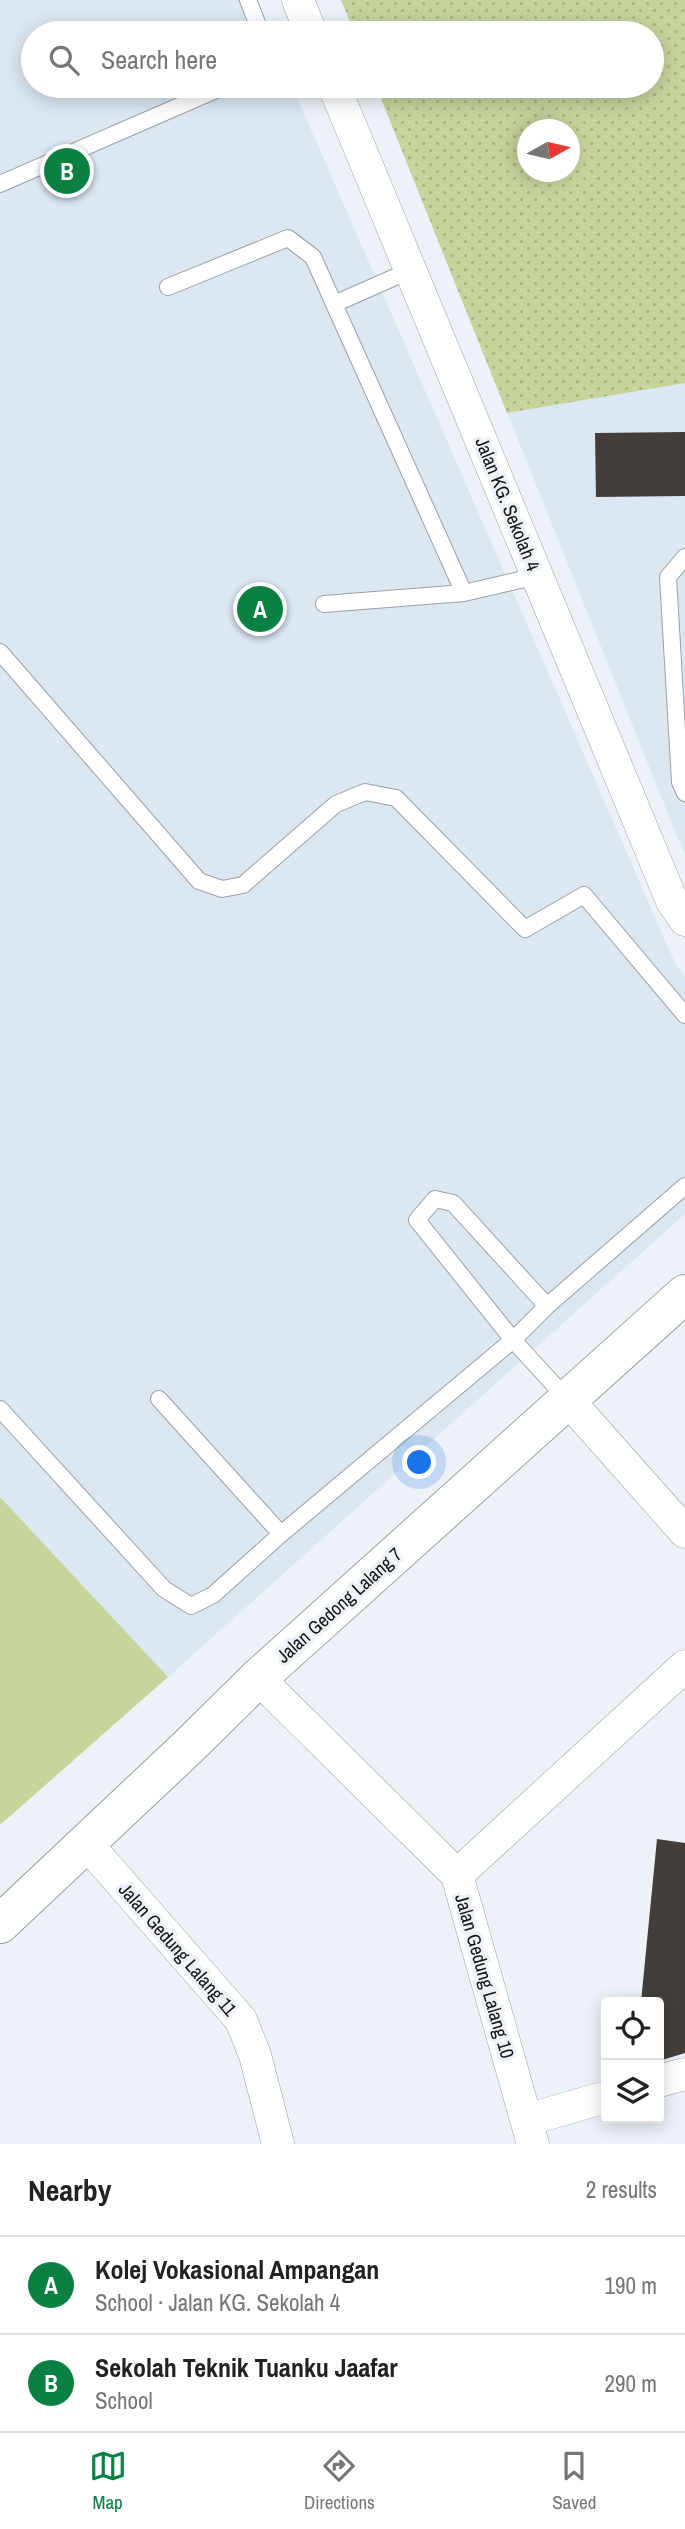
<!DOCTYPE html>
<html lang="en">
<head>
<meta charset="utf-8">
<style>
  body { margin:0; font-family:"Archivo Narrow",sans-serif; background:#f6f6f6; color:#222 }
  .controls { position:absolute; right:21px; bottom:21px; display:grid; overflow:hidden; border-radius:7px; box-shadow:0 4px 18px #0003 }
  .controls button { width:63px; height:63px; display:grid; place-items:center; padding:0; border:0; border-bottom:2px solid #e0e0e0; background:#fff; color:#222; font:35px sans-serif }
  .compass { position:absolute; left:517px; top:119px; width:63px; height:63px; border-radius:50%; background:#fff; box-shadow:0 4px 18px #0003; rotate:82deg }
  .you { position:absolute; left:420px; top:1463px; width:24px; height:24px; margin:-18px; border:5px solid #fff; border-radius:50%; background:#1a73e8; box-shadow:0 0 0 10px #1a73e833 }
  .badge { display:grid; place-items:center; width:46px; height:46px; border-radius:50%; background:#0b8043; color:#fff; font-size:23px; font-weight:700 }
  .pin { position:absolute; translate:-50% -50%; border:4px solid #fff; box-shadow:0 2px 7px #0006 }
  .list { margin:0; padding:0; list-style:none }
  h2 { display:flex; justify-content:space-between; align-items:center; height:91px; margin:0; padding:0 28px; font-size:30px }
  h2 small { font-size:23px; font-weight:400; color:#767676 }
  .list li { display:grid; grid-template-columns:46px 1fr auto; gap:21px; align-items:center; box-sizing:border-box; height:98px; padding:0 28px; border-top:2px solid #e0e0e0 }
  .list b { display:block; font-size:26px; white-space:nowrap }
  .list p { margin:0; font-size:23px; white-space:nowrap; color:#767676 }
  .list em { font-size:23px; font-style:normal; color:#767676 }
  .icon { flex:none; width:38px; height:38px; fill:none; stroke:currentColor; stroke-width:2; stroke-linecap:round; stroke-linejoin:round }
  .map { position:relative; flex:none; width:685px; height:2144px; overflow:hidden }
  .search { position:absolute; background:#fff; box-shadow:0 4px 18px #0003; left:21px; right:21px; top:21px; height:77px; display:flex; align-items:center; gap:18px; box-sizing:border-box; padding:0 24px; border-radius:38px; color:#767676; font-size:26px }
  .sheet { height:287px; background:#fff }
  nav { display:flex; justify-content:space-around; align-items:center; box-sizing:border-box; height:98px; border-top:2px solid #e0e0e0; background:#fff; font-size:19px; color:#767676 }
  nav a { display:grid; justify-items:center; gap:4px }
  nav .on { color:#0b8043 }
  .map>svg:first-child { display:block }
  .built { fill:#dce7f2; fill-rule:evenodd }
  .grass { fill:url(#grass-dots); fill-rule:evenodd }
  .garden { fill:#c7d49c }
  .building { fill:#433e3a }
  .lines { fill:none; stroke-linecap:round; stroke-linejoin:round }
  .lane-casing { stroke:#9ba0a6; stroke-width:18 }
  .street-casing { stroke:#9ba0a6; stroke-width:33 }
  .secondary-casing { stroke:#9ba0a6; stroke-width:40 }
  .lane { stroke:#fff; stroke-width:16 }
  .street { stroke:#fff; stroke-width:32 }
  .secondary { stroke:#fff; stroke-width:38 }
  .labels { text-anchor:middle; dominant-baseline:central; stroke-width:7; stroke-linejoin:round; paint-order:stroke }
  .street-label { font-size:19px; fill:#131517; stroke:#edf2f8 }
</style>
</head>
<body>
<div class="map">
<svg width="685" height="2144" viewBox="0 0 685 2144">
  <defs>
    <pattern id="grass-dots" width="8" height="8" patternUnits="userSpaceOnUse" patternTransform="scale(1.75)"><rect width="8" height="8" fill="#c7d49c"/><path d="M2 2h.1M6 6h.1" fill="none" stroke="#aab586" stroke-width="1.8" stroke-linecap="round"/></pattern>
  </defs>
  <rect width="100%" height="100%" fill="#edf2f8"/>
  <path class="built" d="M0 0H254L269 33H33V86H292L675 963 685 977V1214L168 1677 0 1497Z
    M341 0H685V856L376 86H652V33H355ZM528 130H570V172H528Z"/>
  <path class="grass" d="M341 0H685V383L507 413 376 86H652V33H355ZM528 130H570V172H528Z"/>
  <path class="garden" d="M0 1497 168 1677 0 1825Z"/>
  <path class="building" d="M685 432V496L596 497 595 433Z
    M657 1839 685 1843V2053L659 2061V2002H641Z"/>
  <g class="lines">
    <defs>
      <path id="lane" d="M248 0 261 33
        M0 184 225 86
        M411 270 334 304 464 593 537 576
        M168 287 288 238 313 257 334 304
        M685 557 668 577 680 782 685 793
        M324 604 464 593
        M0 652 199 881 222 889 243 885 336 804 365 792 396 798 525 929 584 895 685 1015
        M547 1306 453 1203 435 1199 417 1220 513 1340 568 1400
        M159 1399 281 1534
        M0 1409 164 1589 191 1606 213 1595 281 1534 513 1340 547 1306 685 1186"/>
      <path id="street" d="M298 0 311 33
        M334 86 672 901 685 920
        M568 1400 685 1532
        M258 1678 457 1875 533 2144
        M86 1843 241 2020 255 2055 278 2144
        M457 1875 685 1666
        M659 2081 685 2074
        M526 2120 606 2097"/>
      <path id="secondary" d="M0 1924 188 1747 258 1678 685 1294"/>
    </defs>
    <use href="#lane" class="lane-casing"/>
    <use href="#street" class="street-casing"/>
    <use href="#secondary" class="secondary-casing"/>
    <use href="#lane" class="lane"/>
    <use href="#street" class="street"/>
    <use href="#secondary" class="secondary"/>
  </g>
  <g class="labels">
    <g class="street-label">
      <text transform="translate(508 504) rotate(68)">Jalan KG. Sekolah 4</text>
      <text transform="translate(339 1605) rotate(-42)">Jalan Gedong Lalang 7</text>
      <text transform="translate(178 1949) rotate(49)">Jalan Gedung Lalang 11</text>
      <text transform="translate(485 1976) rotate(74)">Jalan Gedung Lalang 10</text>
    </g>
  </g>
</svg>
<div class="controls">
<button><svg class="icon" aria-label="locate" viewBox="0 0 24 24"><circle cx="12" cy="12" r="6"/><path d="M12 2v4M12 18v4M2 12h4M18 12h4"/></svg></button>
<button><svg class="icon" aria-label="layers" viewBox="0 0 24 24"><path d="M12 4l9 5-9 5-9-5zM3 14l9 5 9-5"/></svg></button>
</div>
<svg class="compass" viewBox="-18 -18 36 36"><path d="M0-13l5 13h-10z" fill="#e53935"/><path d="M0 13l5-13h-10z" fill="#767676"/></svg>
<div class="you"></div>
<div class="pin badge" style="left:260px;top:609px">A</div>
<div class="pin badge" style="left:67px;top:171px">B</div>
<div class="search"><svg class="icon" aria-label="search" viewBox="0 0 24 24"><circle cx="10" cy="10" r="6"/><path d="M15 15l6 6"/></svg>Search here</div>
</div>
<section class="sheet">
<h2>Nearby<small>2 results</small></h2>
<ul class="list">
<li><span class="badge">A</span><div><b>Kolej Vokasional Ampangan</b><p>School · Jalan KG. Sekolah 4</p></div><em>190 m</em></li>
<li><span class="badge">B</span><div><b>Sekolah Teknik Tuanku Jaafar</b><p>School</p></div><em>290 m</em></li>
</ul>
</section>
<nav>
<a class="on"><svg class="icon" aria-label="map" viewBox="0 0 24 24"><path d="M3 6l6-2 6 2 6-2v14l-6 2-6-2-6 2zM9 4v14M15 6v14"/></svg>Map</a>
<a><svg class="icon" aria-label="directions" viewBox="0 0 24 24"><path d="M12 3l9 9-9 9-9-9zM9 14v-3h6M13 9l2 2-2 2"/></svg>Directions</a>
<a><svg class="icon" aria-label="saved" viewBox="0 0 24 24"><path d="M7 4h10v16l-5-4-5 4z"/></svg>Saved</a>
</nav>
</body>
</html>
